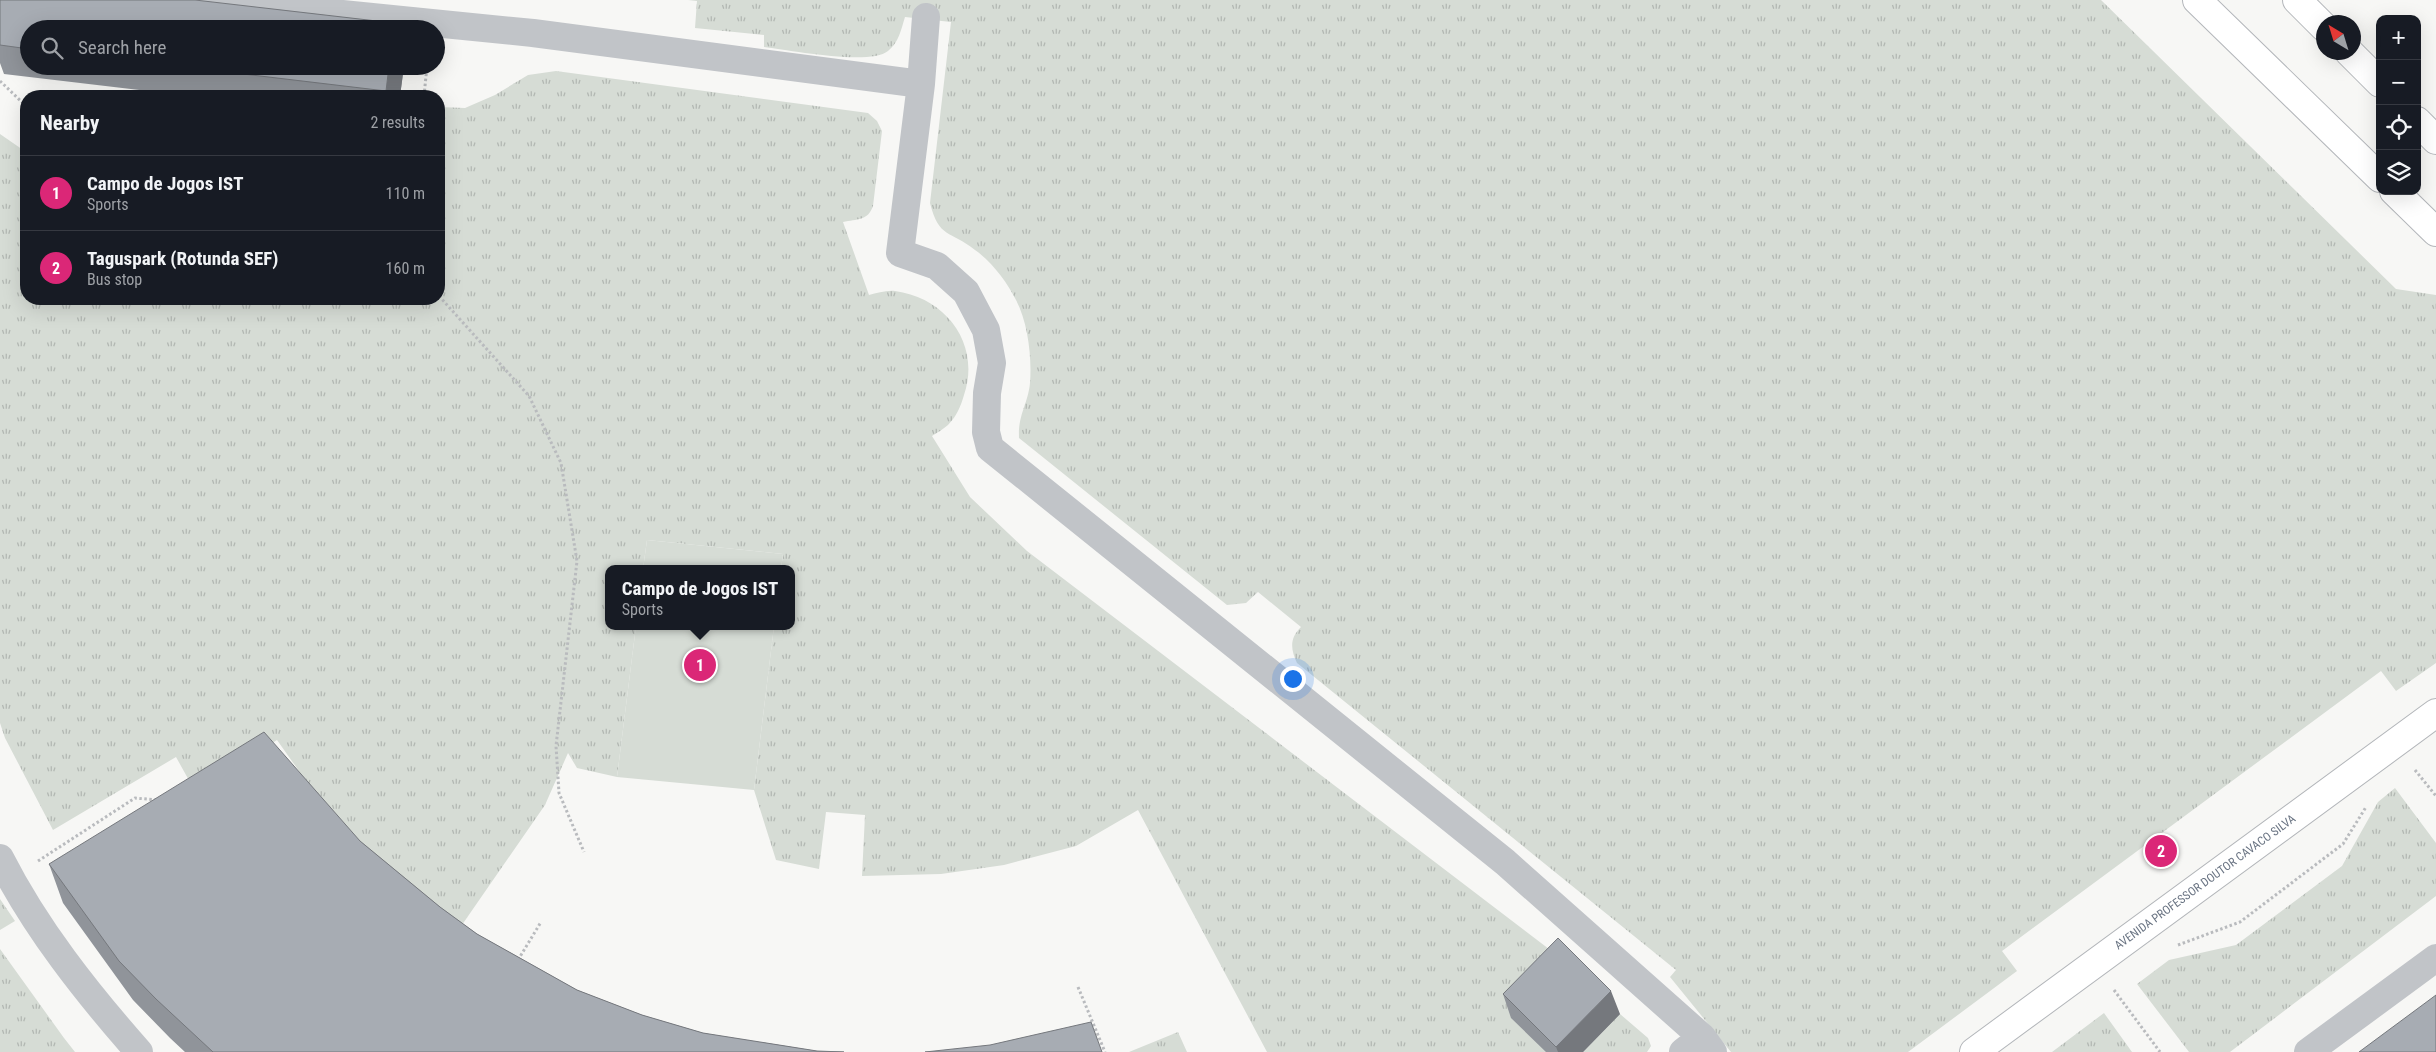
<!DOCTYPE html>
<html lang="en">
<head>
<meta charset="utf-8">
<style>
  body { margin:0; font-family:"Roboto Condensed",sans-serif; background:#20242c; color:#f1f3f6 }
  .controls { position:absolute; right:15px; top:15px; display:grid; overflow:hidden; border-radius:10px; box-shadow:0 5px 20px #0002 }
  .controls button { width:45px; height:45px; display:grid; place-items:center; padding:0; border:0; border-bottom:1px solid #363941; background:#171b24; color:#f1f3f6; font:25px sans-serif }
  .compass { position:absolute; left:2316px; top:15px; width:45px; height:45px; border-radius:50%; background:#171b24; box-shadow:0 5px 20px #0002; rotate:322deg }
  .you { position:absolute; left:1292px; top:678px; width:18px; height:18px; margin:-12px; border:4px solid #fff; border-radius:50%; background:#1a73e8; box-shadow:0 0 0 8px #1a73e833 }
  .badge { display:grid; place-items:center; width:32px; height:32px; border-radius:50%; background:#db2777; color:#fff; font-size:16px; font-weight:700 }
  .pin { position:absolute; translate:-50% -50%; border:2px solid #fff; box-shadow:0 1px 5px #0006 }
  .popup { position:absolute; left:605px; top:565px; width:190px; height:65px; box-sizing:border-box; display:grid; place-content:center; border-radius:10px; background:#171b24; filter:drop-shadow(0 1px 4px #0005); font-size:16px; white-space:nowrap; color:#9ea1a6 }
  .popup b { font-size:19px; color:#f1f3f6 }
  .popup::after { content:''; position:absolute; left:50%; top:100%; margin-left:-10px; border:10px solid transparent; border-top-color:#171b24 }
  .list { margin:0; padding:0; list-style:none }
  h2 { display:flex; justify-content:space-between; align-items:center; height:65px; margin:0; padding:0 20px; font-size:21px }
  h2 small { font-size:16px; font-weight:400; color:#9ea1a6 }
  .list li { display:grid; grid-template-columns:32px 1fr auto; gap:15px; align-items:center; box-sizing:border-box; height:75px; padding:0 20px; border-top:1px solid #363941 }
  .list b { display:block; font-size:19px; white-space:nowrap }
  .list p { margin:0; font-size:16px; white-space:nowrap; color:#9ea1a6 }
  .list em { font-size:16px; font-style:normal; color:#9ea1a6 }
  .icon { flex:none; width:28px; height:28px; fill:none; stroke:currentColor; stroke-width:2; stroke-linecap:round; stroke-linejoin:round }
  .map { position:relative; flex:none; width:2436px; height:1052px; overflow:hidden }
  .search { position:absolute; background:#171b24; box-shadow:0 5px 20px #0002; left:20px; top:20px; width:425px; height:55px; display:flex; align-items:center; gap:12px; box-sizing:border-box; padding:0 18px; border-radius:28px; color:#9ea1a6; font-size:19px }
  .panel { position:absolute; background:#171b24; box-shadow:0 5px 20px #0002; left:20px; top:90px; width:425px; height:215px; border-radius:20px }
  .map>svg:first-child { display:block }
  .grass { fill:url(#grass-tufts) }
  .pitch { fill:#d6dcd5 }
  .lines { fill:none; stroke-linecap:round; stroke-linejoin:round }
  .major-casing { stroke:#b3b6ba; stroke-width:30 }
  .path { stroke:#b9bbbe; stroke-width:3; stroke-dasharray:2.5 2.5; stroke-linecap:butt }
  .minor { stroke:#c1c4c8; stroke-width:28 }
  .major { stroke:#fff; stroke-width:28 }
  .wall { fill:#90949a }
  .shaded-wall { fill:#75787d }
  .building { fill:#a7acb3; stroke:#75787d }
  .labels { text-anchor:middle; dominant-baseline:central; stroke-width:5; stroke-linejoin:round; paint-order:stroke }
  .street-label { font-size:12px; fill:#6a7483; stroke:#fff }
</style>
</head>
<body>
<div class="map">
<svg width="2436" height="1052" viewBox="0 0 2436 1052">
  <defs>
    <pattern id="grass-tufts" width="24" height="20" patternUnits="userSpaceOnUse" patternTransform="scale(1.25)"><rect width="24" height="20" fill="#d6dcd5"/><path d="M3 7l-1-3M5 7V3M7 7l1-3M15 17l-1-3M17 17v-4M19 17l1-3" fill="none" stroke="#b2b7b2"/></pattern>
  </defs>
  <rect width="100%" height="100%" fill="#f7f7f5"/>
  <path class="grass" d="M688 0H2101L2396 289 2436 295V663L2396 691 2381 671 2002 951 2017 971 1908 1052H1731L1670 977 1676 970 1297 663C1290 648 1290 638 1301 627L1258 592 1246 603 1227 605 1019 438C1018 414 1028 404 1030 383 1032 357 1028 323 1016 300 1007 282 992 262 975 250 950 230 939 239 930 203L951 22 905 17C901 30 899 42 888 51 870 66 789 50 764 47V35L695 28 697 1Z
    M556 71 868 113 877 121 882 131 873 206C868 221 857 219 843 222L869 295C877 293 887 290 895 291 947 298 981 345 964 395 961 406 956 417 948 425 943 429 937 433 932 436L970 497 1027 551 1566 962 1546 1052H1267L1138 810 1076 846 1004 865 941 874 862 876 865 815 826 812 819 869 776 860 754 790 774 626H791V569H781L783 554 647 540 643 569H609V626H636L617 777 577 768 568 753 545 805 455 935 333 819 277 740 196 793 176 757 53 830 5 738 0 723V134L26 152V299H439V107L465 108 495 95 528 75Z
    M2395 788 2436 843V896L2230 1052H2189L2137 984 2169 960 2236 945 2342 866 2378 802Z
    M0 899 15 921 0 930Z
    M0 949 64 1038 75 1052H0Z
    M2104 1013 2132 1052H2052Z
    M1620 1014 1648 1038 1651 1046 1647 1052H1583Z
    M1178 1032 1187 1052H1129Z"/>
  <path class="pitch" d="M647 540 783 554 781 569H643Z
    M636 626H774L754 790 617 777Z"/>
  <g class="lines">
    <defs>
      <path id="major" d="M2197 0 2380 178
        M2297 0 2324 27
        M2349 52 2380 83
        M2417 121 2436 140
        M2394 191 2436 232
        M1974 1052 2436 713"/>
    </defs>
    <use href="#major" class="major-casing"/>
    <path class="path" d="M0 81 26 106
      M424 96 427 66
      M439 296 529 396 561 463 577 561 556 746 559 793 584 852
      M2415 770 2436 796
      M38 861 135 798 157 800
      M2178 945 2240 922 2343 844 2366 807
      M518 960 541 922
      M1078 987 1105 1052
      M2114 990 2160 1052"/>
    <path class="minor" d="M203 0 533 33 921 84
      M926 17 921 84 900 253 937 266 966 292 986 330 992 363 987 393 986 432 990 448 1505 862 1702 1037
      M0 858C36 929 87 993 139 1052
      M1683 1052 1702 1037 1713 1052
      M2308 1052 2436 958"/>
    <use href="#major" class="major"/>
  </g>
  <path class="wall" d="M0 0 29 29V66H404L400 96H190L4 74 0 63Z
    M360 841 440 907 477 934 577 990 642 1015 703 1033 817 1051 844 1052H185L170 1038 133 1000 63 903 49 864Z
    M1503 994 1620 1014 1583 1052H1546L1511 1018Z"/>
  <path class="shaded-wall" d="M389 66H404L400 96H388L386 91Z
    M1611 991 1620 1014 1583 1052H1558L1556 1047Z"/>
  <path class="building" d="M0 0H195L394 23V29H29V49L0 45Z
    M176 66H389L386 91Z
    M264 732 360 841 440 907 477 934 577 990 642 1015 703 1033 817 1051 844 1052H213L156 999 119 961 49 864Z
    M1558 938 1611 991 1556 1047 1503 994Z
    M2436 995V1052H2359Z
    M1091 1022 1102 1052H925L990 1045Z"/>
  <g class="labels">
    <g class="street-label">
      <text transform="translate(2205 882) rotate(-36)">AVENIDA PROFESSOR DOUTOR CAVACO SILVA</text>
    </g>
  </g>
</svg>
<div class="controls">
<button>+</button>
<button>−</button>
<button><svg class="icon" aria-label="locate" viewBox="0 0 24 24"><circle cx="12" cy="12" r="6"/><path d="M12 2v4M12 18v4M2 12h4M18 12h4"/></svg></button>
<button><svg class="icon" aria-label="layers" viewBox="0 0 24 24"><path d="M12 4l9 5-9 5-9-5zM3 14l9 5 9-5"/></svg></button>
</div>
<svg class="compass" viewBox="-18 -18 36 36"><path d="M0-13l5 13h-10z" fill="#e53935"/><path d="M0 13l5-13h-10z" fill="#9ea1a6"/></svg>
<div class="you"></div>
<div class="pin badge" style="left:700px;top:665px">1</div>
<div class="popup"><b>Campo de Jogos IST</b>Sports</div>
<div class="pin badge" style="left:2161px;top:851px">2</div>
<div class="search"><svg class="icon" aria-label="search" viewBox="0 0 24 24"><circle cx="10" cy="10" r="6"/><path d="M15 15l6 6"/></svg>Search here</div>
<section class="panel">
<h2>Nearby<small>2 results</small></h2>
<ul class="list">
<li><span class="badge">1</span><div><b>Campo de Jogos IST</b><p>Sports</p></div><em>110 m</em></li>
<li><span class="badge">2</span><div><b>Taguspark (Rotunda SEF)</b><p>Bus stop</p></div><em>160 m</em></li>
</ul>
</section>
</div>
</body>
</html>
